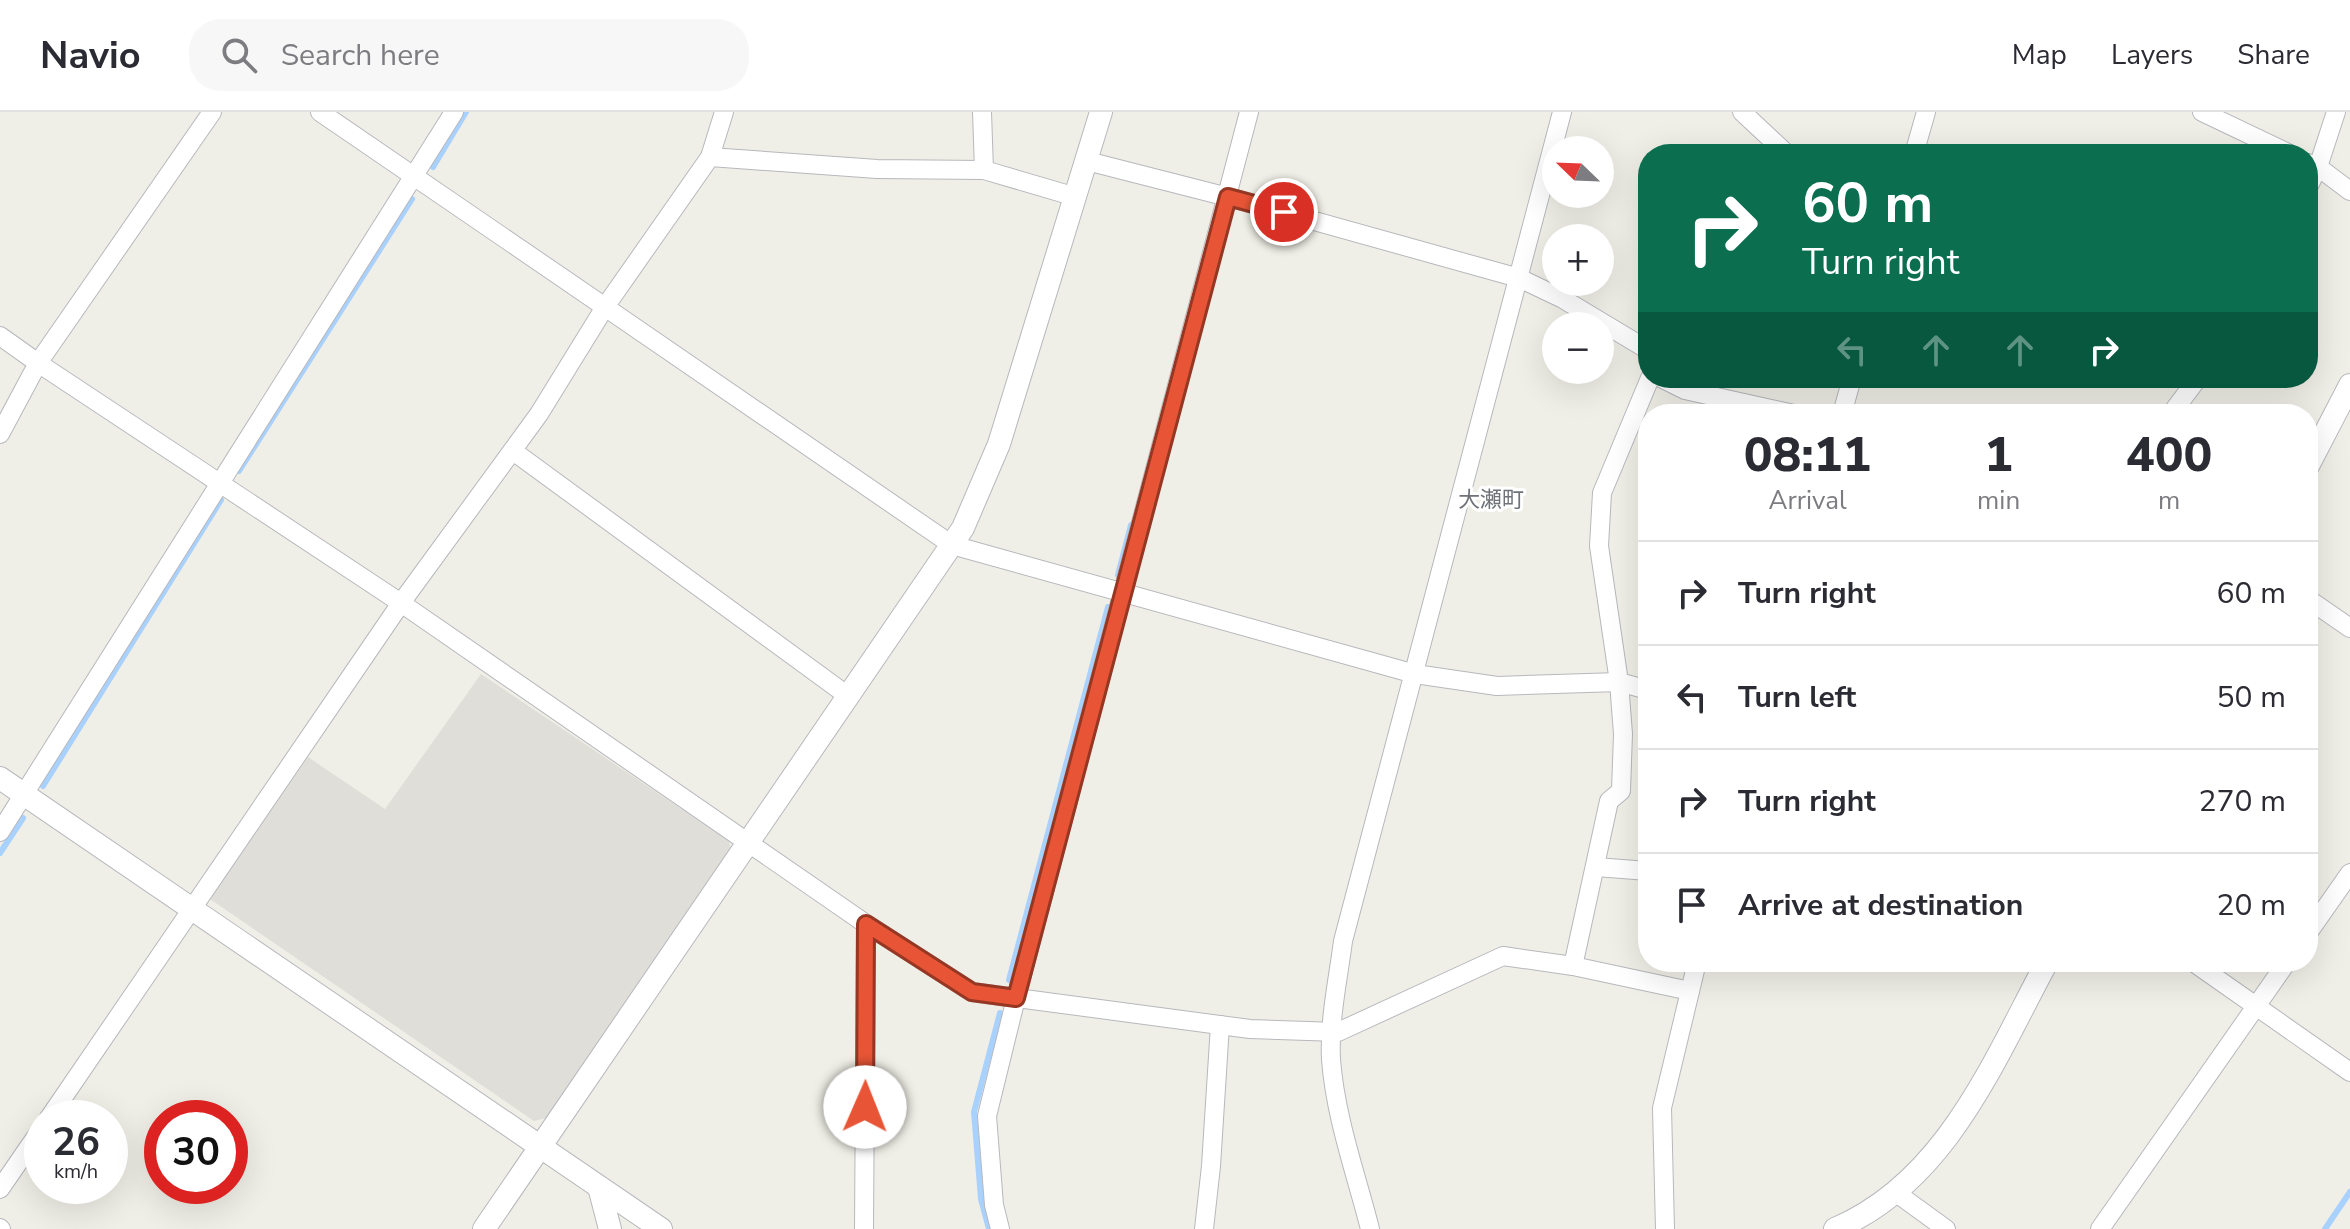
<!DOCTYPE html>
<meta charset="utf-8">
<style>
:root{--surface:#fff;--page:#f7f7f7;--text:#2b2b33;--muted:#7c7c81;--line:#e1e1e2}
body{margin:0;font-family:"Nunito Sans","Noto Sans JP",sans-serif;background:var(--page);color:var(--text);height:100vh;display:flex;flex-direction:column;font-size:30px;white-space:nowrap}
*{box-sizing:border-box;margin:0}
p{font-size:26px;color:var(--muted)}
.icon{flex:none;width:44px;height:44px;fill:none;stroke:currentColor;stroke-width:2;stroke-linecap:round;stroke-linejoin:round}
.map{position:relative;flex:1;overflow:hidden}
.drawer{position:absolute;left:1638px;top:292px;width:680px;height:568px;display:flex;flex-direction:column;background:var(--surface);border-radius:32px;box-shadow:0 8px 32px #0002}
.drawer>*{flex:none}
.banner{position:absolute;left:1638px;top:32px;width:680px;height:244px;border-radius:32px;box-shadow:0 8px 32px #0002;background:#0b6e4f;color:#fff;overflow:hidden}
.needle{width:52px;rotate:293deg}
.fabs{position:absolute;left:1542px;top:24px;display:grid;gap:16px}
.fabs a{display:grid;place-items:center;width:72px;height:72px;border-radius:50%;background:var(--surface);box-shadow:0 8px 32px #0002;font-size:40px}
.speed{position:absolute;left:24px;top:988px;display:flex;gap:16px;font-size:40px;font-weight:700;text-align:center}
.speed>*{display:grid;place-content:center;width:104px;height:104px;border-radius:50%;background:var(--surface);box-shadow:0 8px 32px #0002;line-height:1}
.speed small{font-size:20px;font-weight:400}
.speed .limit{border:12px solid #d22;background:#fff;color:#111}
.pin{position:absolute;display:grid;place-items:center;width:68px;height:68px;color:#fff;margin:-34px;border:4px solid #fff;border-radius:50%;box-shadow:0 2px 8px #0007}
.me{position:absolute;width:88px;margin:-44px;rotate:1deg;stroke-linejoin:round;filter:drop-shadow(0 0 6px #0008)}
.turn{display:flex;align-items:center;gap:28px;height:168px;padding:0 32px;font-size:36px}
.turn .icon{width:104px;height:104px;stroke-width:2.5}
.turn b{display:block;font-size:56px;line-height:68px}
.lanes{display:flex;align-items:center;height:76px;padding:0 32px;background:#0003;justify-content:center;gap:40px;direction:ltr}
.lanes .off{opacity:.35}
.eta{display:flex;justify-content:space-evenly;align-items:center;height:136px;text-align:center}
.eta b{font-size:48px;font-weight:800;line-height:56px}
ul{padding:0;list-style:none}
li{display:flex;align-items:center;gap:24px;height:104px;padding:0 32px;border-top:2px solid var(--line)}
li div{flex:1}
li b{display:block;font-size:30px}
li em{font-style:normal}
header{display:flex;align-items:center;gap:48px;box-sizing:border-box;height:112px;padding:0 40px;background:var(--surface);border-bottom:2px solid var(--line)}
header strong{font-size:38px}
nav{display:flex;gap:44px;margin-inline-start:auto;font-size:28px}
.search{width:560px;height:72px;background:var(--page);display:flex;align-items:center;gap:20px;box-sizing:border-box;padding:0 28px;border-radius:32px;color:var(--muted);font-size:30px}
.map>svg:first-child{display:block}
.industrial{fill:#dfded9}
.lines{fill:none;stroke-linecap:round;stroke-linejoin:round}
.stream{stroke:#a9d1fe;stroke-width:6}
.minor-casing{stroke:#b7b8bd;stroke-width:20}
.tertiary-casing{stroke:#b7b8bd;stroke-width:24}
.minor{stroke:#fff;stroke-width:18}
.tertiary{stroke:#fff;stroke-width:22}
.route-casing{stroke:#963723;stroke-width:20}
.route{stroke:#e75536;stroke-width:14}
.labels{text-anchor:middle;stroke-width:6;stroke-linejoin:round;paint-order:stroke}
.neighbourhood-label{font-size:22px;fill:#6f7379;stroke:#fff}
</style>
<header>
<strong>Navio</strong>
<div class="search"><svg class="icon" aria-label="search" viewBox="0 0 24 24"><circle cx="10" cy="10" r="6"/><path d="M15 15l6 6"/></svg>Search here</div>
<nav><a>Map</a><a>Layers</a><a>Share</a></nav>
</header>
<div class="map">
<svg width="2350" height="1117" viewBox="0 0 2350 1117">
<rect width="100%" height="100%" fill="#f0efe7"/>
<!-- industrial -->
<path class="industrial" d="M481,562l248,167 2,9 -185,268 -12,3 -324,-222 98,-142 77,52z"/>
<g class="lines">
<!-- stream -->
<g class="stream">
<path d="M433,55l33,-55"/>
<path d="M239,359l173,-272"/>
<path d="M1118,463l13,-50"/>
<path d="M43,674l178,-286"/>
<path d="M0,741l23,-35"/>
<path d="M1009,868l99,-373"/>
<path d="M989,1117l-8,-30 -7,-87 26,-99"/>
<path d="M2325,1117l25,-37"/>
</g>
<defs>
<g id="minor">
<path d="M320,0l285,195 105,-150 14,-45"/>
<path d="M982,0l2,58"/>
<path d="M1742,0l45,42"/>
<path d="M2202,0l88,42"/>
<path d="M1914,42l12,-42"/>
<path d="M710,45l167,12 107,1 92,27"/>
<path d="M1087,49l141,36 291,81 44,21 85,51"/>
<path d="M2308,51l10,4 18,-55"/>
<path d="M2308,76l10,-21 32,24"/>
<path d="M0,224l38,27 174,-251"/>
<path d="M1661,266l24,12 109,24"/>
<path d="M1842,302l10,-36"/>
<path d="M2171,302l27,-36"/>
<path d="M0,322l38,-71 363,240 465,321 106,68 278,37 88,3 165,-76 70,10 117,25"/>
<path d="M513,339l335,245"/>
<path d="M2308,487l42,29"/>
<path d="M0,720l454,-720"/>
<path d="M1596,755l52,4"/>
<path d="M2308,821l42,-60"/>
<path d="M2193,850l157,110"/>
<path d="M1573,854l36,-165 12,-10 2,-57 -4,-52 -20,-136 3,-53 48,-115"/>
<path d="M49,1006l352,-515 138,-189 66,-107 347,238 463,129 82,12 122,-4 29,8"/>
<path d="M0,1077l42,-61"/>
<path d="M1895,1080l51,37"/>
<path d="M0,1116l1,1"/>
<path d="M864,1117l2,-305"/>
<path d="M1000,1117l-6,-24 -7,-89 29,-118 233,-886"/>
<path d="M1204,1117l7,-63 9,-141"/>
<path d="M1370,1117c-14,-55 -35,-113 -39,-170 -2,-39 7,-79 12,-118l219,-829"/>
<path d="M1665,1117l-3,-121 35,-146"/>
<path d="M2100,1117l187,-267"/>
</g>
<g id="tertiary">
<path d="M2308,354l42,-81"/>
<path d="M0,666l661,451"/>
<path d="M599,1075l11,42"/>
<path d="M484,1117l479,-701 36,-84 102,-332"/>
<path d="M1835,1117c111,-47 158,-167 212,-267"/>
</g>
</defs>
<!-- minor casing -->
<use href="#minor" class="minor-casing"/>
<!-- tertiary casing -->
<use href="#tertiary" class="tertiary-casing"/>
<!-- minor -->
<use href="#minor" class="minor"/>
<!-- tertiary -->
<use href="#tertiary" class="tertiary"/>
</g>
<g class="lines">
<defs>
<path id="route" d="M865,995l1,-183 106,68 44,6 212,-801 56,15"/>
</defs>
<!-- route casing -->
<use href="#route" class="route-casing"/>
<!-- route -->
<use href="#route" class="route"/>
</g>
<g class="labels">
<!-- neighbourhood labels -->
<g class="neighbourhood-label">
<text x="1491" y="395">大瀬町</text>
</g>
</g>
</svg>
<div class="fabs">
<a><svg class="needle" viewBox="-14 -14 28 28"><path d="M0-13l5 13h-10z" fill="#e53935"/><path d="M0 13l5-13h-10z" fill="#7c7c81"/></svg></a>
<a>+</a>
<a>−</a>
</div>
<div class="speed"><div>26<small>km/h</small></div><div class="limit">30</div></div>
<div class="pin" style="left:1284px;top:100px;background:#d93025"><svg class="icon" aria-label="arrive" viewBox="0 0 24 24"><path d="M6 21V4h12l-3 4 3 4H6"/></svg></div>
<svg class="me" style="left:865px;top:995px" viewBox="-20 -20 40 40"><circle r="19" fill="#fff"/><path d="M0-13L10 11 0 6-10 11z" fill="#e75536"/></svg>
<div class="banner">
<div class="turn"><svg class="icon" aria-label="right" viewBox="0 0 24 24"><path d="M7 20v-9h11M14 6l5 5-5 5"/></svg><div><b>60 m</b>Turn right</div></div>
<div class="lanes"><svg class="icon off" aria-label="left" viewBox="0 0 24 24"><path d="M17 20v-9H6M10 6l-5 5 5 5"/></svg><svg class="icon off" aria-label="ahead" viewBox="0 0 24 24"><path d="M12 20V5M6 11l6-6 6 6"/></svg><svg class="icon off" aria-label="ahead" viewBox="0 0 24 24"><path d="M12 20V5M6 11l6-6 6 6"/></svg><svg class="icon" aria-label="right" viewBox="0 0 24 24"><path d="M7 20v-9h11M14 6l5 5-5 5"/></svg></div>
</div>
<section class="drawer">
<div class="eta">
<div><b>08:11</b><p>Arrival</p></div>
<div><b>1</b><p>min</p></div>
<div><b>400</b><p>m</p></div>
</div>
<ul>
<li><svg class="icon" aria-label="right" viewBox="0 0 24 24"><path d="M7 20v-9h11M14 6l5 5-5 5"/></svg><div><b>Turn right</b></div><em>60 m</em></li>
<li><svg class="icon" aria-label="left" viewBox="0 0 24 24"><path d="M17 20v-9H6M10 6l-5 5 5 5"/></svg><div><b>Turn left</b></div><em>50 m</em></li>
<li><svg class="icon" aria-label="right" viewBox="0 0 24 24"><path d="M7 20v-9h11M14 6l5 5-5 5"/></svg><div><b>Turn right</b></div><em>270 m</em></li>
<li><svg class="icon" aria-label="arrive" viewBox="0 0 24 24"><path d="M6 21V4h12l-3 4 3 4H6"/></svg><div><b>Arrive at destination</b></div><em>20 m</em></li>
</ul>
</section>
</div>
